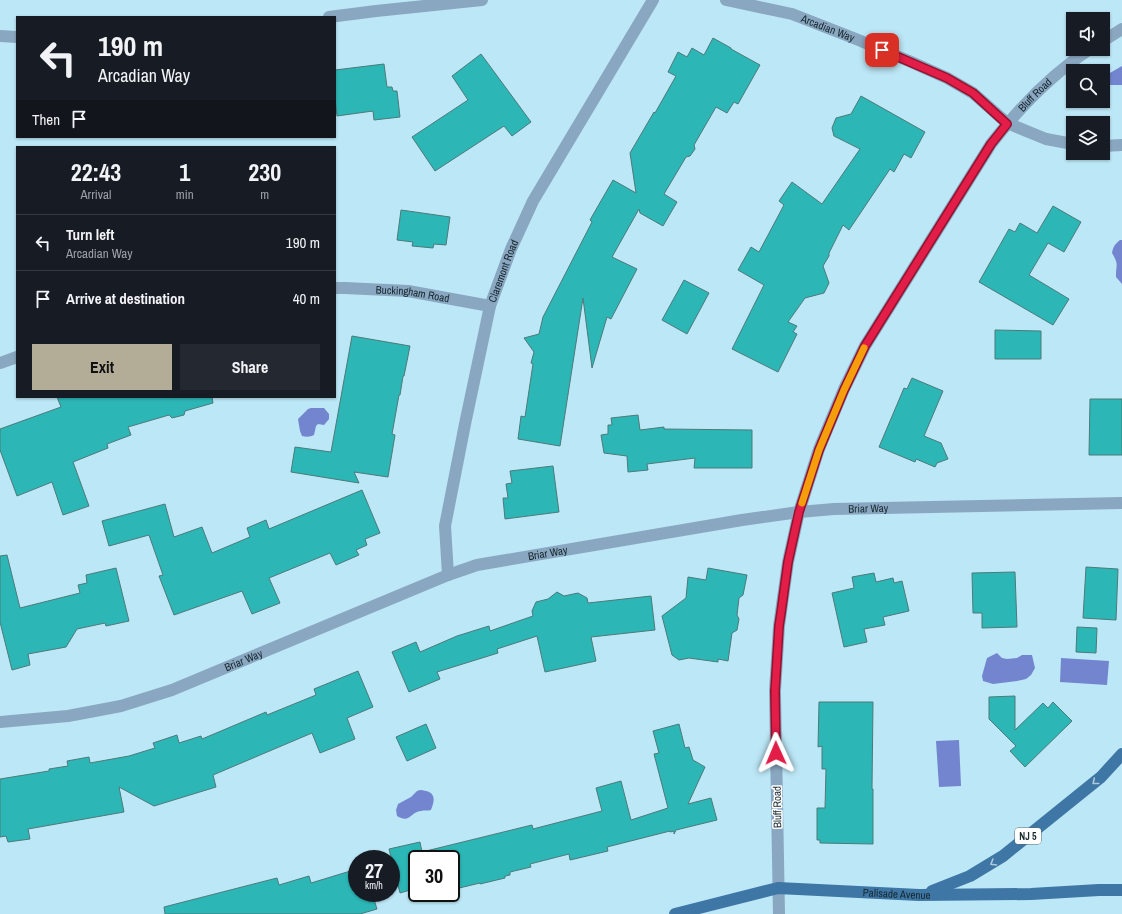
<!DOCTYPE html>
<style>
:root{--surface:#171b24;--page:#242831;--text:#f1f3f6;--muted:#9ea1a6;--line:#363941;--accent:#b3ad98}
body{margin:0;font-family:"Archivo Narrow",sans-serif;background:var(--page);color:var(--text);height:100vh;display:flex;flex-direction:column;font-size:15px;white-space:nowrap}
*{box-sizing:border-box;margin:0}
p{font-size:13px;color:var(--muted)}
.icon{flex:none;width:22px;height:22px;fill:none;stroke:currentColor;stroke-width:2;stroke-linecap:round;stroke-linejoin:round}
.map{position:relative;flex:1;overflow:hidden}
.side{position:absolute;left:16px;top:146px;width:320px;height:252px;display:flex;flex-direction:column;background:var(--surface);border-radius:0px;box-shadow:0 1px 3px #0004}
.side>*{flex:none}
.banner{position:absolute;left:16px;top:16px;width:320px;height:122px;border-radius:0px;box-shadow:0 1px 3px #0004;background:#171b24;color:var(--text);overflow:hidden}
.fabs{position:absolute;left:1066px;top:12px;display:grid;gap:8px}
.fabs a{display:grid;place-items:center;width:44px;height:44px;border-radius:0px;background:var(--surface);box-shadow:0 1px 3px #0004;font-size:20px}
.speed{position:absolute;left:348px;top:850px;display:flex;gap:8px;font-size:20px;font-weight:700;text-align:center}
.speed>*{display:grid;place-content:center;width:52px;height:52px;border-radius:50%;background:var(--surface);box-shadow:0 1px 3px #0004;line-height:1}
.speed small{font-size:10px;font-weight:400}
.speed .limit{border:2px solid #111;border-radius:6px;background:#fff;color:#111}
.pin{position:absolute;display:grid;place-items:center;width:34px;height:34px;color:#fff;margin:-17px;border-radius:8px;box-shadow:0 2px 6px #0006}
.me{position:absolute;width:44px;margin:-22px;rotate:359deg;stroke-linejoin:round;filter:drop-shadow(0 0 3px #0008)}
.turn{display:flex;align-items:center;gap:14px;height:84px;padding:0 16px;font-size:18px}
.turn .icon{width:52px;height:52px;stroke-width:2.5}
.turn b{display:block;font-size:28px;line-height:34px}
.then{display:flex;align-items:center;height:38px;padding:0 16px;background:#0003;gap:8px;font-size:15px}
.eta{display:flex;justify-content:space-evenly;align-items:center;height:68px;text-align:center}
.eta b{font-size:24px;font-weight:800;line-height:28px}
.button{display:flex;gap:8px;margin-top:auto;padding:8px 16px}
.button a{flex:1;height:46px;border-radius:0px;background:var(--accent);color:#111;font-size:16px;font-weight:800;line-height:46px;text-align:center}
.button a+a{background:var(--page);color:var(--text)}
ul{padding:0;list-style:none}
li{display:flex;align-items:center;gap:12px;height:56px;padding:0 16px;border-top:1px solid var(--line)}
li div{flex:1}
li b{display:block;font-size:15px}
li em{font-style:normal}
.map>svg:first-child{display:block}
.water{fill:#7285ce}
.building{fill:#2cb6b6;stroke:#4d7a79}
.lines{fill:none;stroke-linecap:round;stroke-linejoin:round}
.street{stroke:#8aa7c1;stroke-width:12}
.primary{stroke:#3e76a5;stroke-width:12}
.oneway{stroke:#b2c8db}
.route-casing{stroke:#92132f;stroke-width:10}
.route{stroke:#e11d48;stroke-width:7}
.slow{stroke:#f59e0b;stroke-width:7}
.labels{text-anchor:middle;stroke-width:3;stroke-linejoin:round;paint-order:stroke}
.shield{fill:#fff;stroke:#5d686d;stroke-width:1}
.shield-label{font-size:10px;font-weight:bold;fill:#17282e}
.street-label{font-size:11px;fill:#17282e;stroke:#fff}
</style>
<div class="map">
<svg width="1122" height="914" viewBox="0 0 1122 914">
<rect width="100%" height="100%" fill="#bce7f6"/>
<!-- water -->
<g class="water">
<path d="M1122,66v19h-19v-8z"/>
<path d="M1120,240h2v44l-6,-7c0,-14 3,-12 -4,-24 1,-6 3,-9 8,-13z"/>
<path d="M311,408h13l5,6v5l-5,6 -6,-1 -2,2 -2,9c-4,2 -7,2 -12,1l-2,-5 -2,-12 10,-10z"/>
<path d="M997,653l5,5 5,1 10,-1 5,-3h10l3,13 -4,7 -5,4 -9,2 -24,3 -10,-3 -1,-5 5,-18z"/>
<path d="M1061,658l48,3 -2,24 -47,-3z"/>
<path d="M959,740l2,46 -22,1 -3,-46z"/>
<path d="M420,790c15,1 16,8 11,20 -4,1 -7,0 -10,1 -11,1 -11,13 -24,5l-1,-6 2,-6 13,-7 6,-6z"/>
</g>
<!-- building -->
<g class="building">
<path d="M713,38l18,10v1l29,16 -22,39 -4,-2 -7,11 -11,-6 -22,38 1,4 -5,7 -4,1 -22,37 13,8 -14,24 -23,-13 -1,-4 -27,48 25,12 -26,50 -4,-2 -15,51 -9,-70 -23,148 -42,-7 3,-23 4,1 8,-53 -2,-1 3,-11 -10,-14 15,-4 4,-17 49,-95 -2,-2 23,-40 23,13 -6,-40 24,-41 1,1 21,-37 -8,-4 10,-20 9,5 5,-9 12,7z"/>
<path d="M481,54l50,68 -19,14 -8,-10 -69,45 -23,-34 56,-37 -16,-24z"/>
<path d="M384,64l3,23h5l1,4h4l3,26 -26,3 -1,-9 -36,5 -2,-17v-29z"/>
<path d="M861,96l64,36 -14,26 -7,-4 -10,18 -4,-3 -41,61 -6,-5 -14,28v3l-6,10 6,17 -5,10 -19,5 -17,24 9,4 -4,6 4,2 -19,38 -46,-23 32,-64 -26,-15 13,-23 8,5 25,-47 -5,-4 13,-19 30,22 38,-55 -26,-13 -2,-8 4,-10 15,-4z"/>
<path d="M1053,206l28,16 -17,30 -16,-9 -19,32 40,24 -16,26 -74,-43 30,-53 6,3 5,-9 17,10z"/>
<path d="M401,210l49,7 -4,28 -12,-1 -1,4 -21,-2 1,-4 -16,-2z"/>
<path d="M684,280l25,13 -22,41 -25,-14z"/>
<path d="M995,330l46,1v28h-46z"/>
<path d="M352,336l58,10 -6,30h-1l-3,19h-1l-7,39 3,1 -7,42 -34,-5 5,11 -68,-11 4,-25 36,5z"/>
<path d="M912,378l31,13 -19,45 17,7 7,16 -11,4 -2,4 -19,-8 -1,3 -36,-15 25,-59 3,1z"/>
<path d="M57,397h155l1,6 -28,8 -1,4 -12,3 -3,-3 -41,12 3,8 -24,9 1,4 -35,14 16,44 -26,9 -11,-33 -35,14 -17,-46v-21l61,-22z"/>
<path d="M1090,399h32v56h-33z"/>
<path d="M638,415l2,15 24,-3v2l88,1v38h-58l1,-10 -48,6 1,6 -20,2 -1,-16 -23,-3 -3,-18 7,-1v-9h4l-1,-7z"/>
<path d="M553,466l6,46 -54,7 -2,-21h5l-2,-14 6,-1 -2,-12z"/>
<path d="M362,490l18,43 -15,6 2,6 -11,5 3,5 -23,10 -6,-12 -61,25 11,25 -28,11 -10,-23 -68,24 -15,-39 4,-1 -14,-40 -40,11 -7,-25 63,-17 9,33 28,-10 10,26 38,-16 -3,-9 19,-8 3,9z"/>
<path d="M7,555l13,53 60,-15 -2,-8 9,-2 -1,-8 30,-7 13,53 -23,5 -1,-3 -28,6 -11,18 -38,7 2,11 -18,5 -12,-48v-66z"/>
<path d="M1086,567l32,2 -2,51 -33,-2z"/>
<path d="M708,568l39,7 -4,20 -4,3 -2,17 2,4 -2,11 -5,3 -4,28 -10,-2v3l-29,-4 -10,2 -7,-5 -10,-39 24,-18 2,-21 18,3z"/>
<path d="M1015,572l2,55 -35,1v-15h-9l-1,-40z"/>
<path d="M874,573l2,9 17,-4 1,5 8,-2 7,30 -26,6 2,8 -21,4 3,13 -23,5 -12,-54 22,-5 -2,-11z"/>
<path d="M557,592l7,4 14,-3 9,5 1,5 63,-7 4,34 -64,7 5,24 -51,11 -8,-36 -40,13 1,4 -61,19 3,7 -31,13 -17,-40 24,-10 4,10 37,-16 32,-10 1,5 43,-15 -1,-5 4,-9 12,-3z"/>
<path d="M1077,627l20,1 -1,25 -20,-1z"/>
<path d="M358,671l15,36 -26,11 8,21 -35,14 -8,-20 -99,42 3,12 -62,19 -35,-19 5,25 -96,17 2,10 -22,3 -2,-6 -6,1v-58l49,-8v-2l19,-3 -1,-5 22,-4 1,6 39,-7 26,-8 -2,-5 24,-8 2,8 22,-7 1,3 64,-27 1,3 49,-20 -2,-6z"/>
<path d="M1015,696v34l28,-27 5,5 5,-6 19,19 -47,46 -15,-16 6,-5 -27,-27v-22z"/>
<path d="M819,702h54l-1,87h1v55l-53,-1v-3h-3v-32h8l1,-39h-4v-23l-4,1z"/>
<path d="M426,724l10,24 -29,13 -11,-24z"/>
<path d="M679,724l6,24 4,-1 4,13 12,7 -17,37 23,-6 6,22 -41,10 -2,4v-3l-4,1v-1l-63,16 1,4 -38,9 -1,-6 -39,10 1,3 -21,5v3l-5,1v2l-25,6v-1l-29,7v-31h-34v29l-17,5 -11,-44 31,-7 2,10 110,-27 1,4 69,-18 -6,-23 25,-7 10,39 37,-12 -14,-54 5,-1 -6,-22z"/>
<path d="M357,869v24h15l5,16 -17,5h-195l-1,-7 113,-29 2,7 30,-9 2,7z"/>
</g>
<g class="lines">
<!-- street -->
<g class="street">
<path id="s1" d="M726,0l66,14 64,25 53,22 38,17 26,15 34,30 39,16 27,5"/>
<path d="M329,17l47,-6 106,-11"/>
<path d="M0,36l17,1"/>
<path d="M1103,41l19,-12"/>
<path d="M1103,146l19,-1"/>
<path id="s2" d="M335,288h10l63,3 82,15"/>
<path d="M0,363l17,-6"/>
<path id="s3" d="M448,575l-3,-49 20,-102 25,-118 21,-57 22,-48 120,-201"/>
<path id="s4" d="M0,722l68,-6 53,-10 51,-16 276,-115 29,-10 265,-45 57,-8 35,-3 288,-6"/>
<path id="s5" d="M779,914l-4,-223 4,-65 9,-64 11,-50 20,-63 25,-60 21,-43 126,-202c28,-36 61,-70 99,-95"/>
</g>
<!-- primary -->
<g class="primary">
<path d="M932,891l38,-15 33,-20 98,-79 21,-23"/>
<path id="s6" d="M675,914l103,-26 141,7 112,-1 68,-4h23"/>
</g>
</g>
<!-- one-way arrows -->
<defs><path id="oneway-chevron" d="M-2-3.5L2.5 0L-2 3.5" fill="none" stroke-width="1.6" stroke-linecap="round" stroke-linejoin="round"/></defs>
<g class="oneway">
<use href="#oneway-chevron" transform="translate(1095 782) rotate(141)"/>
<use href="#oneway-chevron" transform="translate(993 863) rotate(149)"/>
</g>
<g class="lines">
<defs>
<path id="route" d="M776,753l-1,-62 4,-65 2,-13 7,-51 11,-50 20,-62 25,-60 21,-44 126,-202 16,-20 -34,-31 -26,-15 -65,-28"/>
</defs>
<!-- route casing -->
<use href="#route" class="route-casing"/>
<!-- route -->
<use href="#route" class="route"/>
<!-- slow -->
<path class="slow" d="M802,503l17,-53 25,-60 20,-42"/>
</g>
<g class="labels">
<!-- shield labels -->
<rect class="shield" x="1015" y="828" width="26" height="16" rx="3"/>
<g class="shield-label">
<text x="1028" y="840">NJ 5</text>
</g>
<!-- street labels -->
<g class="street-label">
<text dy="4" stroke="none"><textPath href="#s1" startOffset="106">Arcadian Way</textPath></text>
<text dy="4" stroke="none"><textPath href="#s5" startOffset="887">Bluff Road</textPath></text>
<text dy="4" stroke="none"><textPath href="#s3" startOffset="311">Claremont Road</textPath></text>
<text dy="4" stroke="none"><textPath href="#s2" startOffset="78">Buckingham Road</textPath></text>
<text dy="4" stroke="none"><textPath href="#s4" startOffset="901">Briar Way</textPath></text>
<text dy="4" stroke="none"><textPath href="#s4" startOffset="577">Briar Way</textPath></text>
<text dy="4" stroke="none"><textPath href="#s4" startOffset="253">Briar Way</textPath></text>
<text transform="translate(777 807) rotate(-91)" y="4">Bluff Road</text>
<text dy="4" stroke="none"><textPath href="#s6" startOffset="225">Palisade Avenue</textPath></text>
</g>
</g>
</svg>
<div class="fabs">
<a><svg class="icon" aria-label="sound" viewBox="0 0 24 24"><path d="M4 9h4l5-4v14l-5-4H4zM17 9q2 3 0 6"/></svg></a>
<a><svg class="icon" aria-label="search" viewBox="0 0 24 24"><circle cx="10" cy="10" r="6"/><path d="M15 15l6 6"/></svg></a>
<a><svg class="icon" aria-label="layers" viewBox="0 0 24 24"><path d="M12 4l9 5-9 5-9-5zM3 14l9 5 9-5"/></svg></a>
</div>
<div class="speed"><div>27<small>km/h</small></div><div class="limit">30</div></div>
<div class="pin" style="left:882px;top:50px;background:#d93025"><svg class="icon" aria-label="arrive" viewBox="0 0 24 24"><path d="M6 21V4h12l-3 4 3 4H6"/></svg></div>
<svg class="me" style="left:776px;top:753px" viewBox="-20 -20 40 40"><path d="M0-17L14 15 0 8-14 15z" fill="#e11d48" stroke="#fff" stroke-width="4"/></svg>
<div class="banner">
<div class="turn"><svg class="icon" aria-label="left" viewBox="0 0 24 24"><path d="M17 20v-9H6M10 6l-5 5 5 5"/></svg><div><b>190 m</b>Arcadian Way</div></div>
<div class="then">Then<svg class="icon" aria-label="arrive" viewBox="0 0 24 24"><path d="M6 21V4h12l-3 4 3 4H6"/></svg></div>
</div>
<section class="side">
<div class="eta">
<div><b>22:43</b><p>Arrival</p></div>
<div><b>1</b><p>min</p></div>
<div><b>230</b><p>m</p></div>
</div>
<ul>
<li><svg class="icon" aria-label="left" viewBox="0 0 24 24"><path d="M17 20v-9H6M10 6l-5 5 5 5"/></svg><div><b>Turn left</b><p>Arcadian Way</p></div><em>190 m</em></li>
<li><svg class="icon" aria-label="arrive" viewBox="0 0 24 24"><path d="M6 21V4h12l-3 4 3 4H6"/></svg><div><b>Arrive at destination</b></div><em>40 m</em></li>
</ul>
<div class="button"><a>Exit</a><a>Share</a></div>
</section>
</div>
